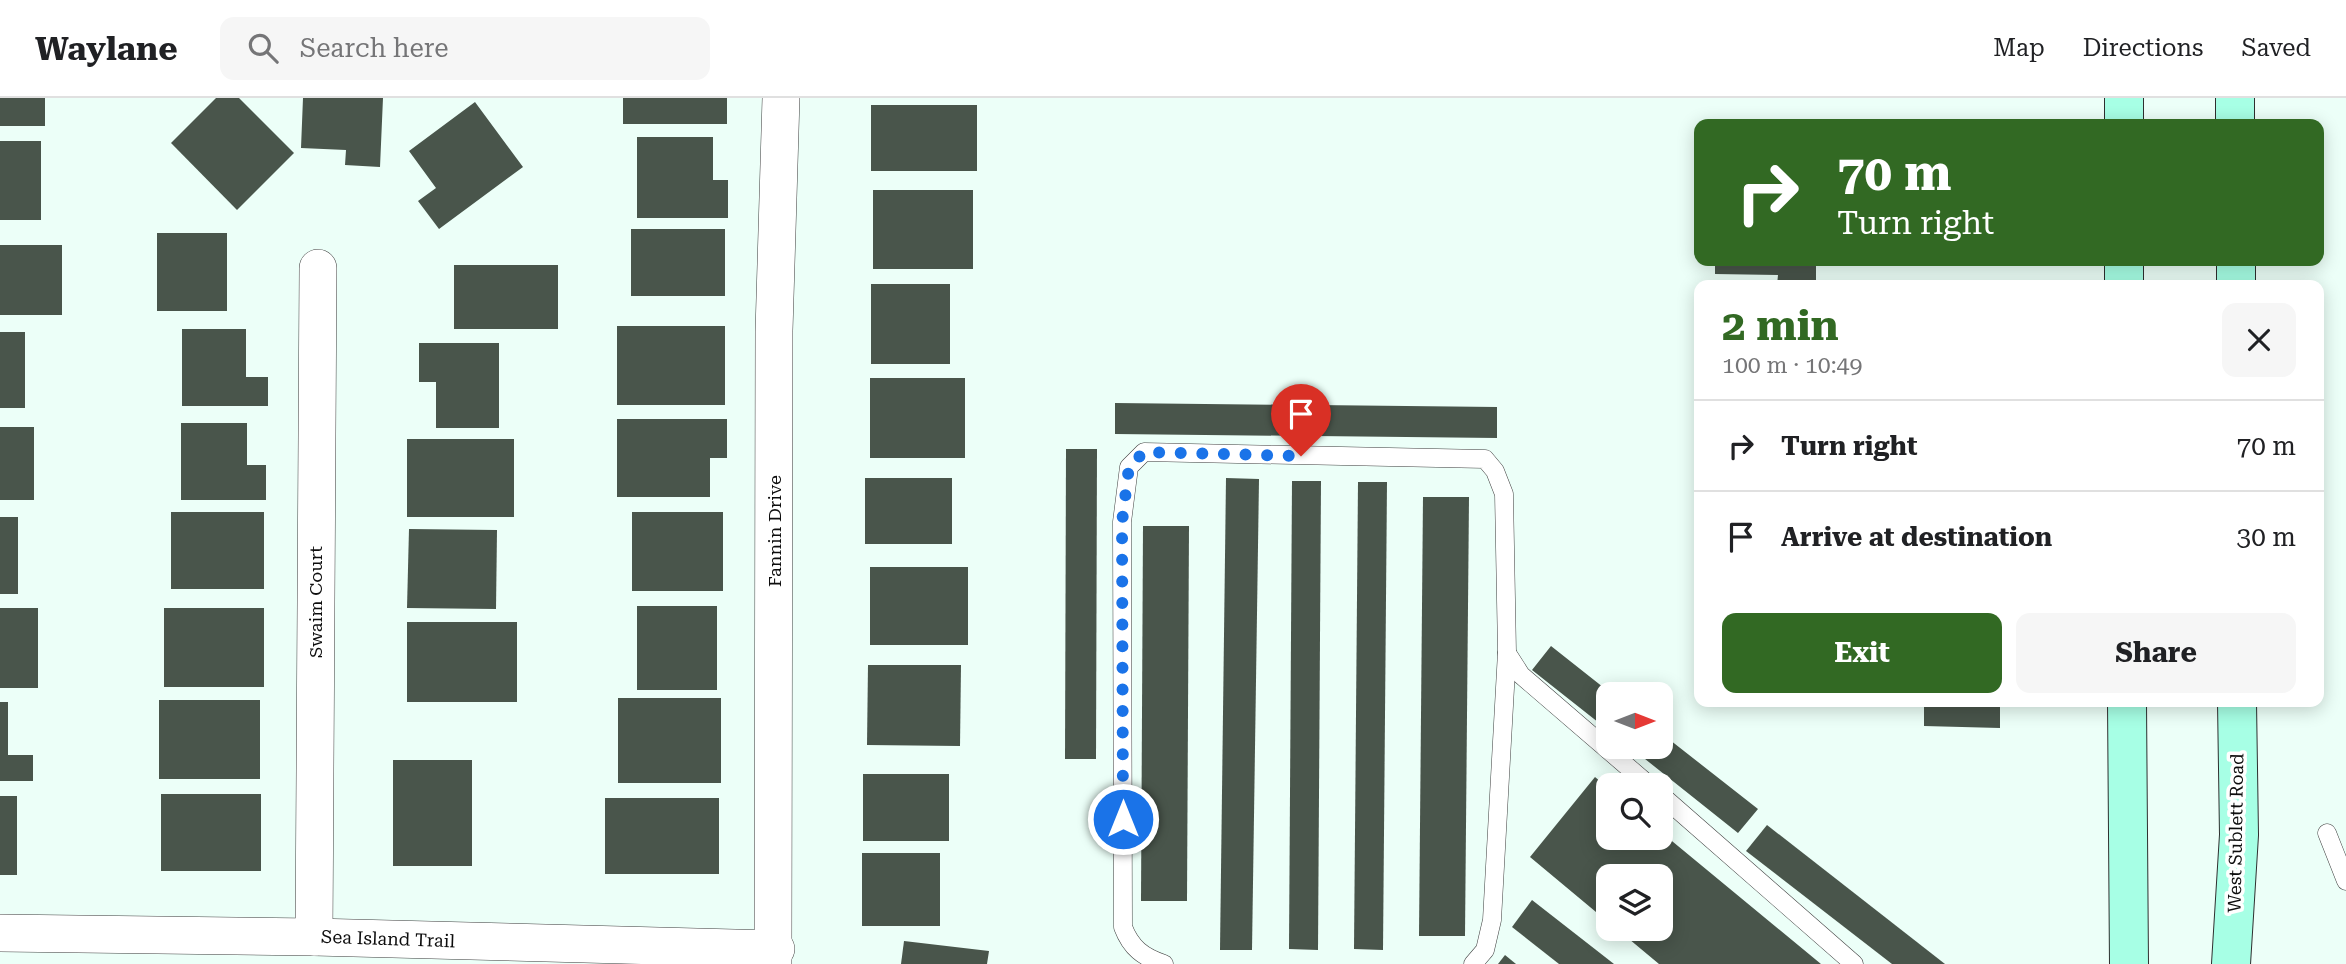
<!DOCTYPE html>
<meta charset="utf-8">
<style>
:root{--surface:#fff;--page:#f6f6f6;--text:#202124;--muted:#757577;--line:#e0e0e0;--accent:#326923}
body{margin:0;font-family:"Roboto Serif",serif;background:var(--page);color:var(--text);height:100vh;display:flex;flex-direction:column;font-size:26px;white-space:nowrap}
*{box-sizing:border-box;margin:0}
p{font-size:23px;color:var(--muted)}
.icon{flex:none;width:38px;height:38px;fill:none;stroke:currentColor;stroke-width:2;stroke-linecap:round;stroke-linejoin:round}
.map{position:relative;flex:1;overflow:hidden}
.panel{position:absolute;left:1694px;top:182px;width:630px;height:427px;display:flex;flex-direction:column;background:var(--surface);border-radius:14px;box-shadow:0 4px 18px #0003}
.panel>*{flex:none}
.guide{position:absolute;left:1694px;top:21px;width:630px;height:147px;border-radius:14px;box-shadow:0 4px 18px #0003;background:#326923;color:#fff;overflow:hidden}
.needle{width:46px;rotate:90deg}
.fabs{position:absolute;left:1596px;top:584px;display:grid;gap:14px}
.fabs a{display:grid;place-items:center;width:77px;height:77px;border-radius:14px;background:var(--surface);box-shadow:0 4px 18px #0003;font-size:35px}
.pin{position:absolute;display:grid;place-items:center;width:60px;height:60px;color:#fff;margin:-72px -30px;border-radius:50% 50% 50% 0;rotate:-45deg;box-shadow:0 0 7px #0007}
.pin .icon{rotate:45deg}
.me{position:absolute;width:77px;margin:-38px;rotate:0deg;stroke-linejoin:round;filter:drop-shadow(0 0 5px #0008)}
.turn{display:flex;align-items:center;gap:24px;height:147px;padding:0 28px;font-size:32px}
.turn .icon{width:91px;height:91px;stroke-width:2.5}
.turn b{display:block;font-size:49px;line-height:60px}
.round{display:grid;place-items:center;flex:none;width:74px;height:74px;border-radius:14px;background:var(--page)}
.headline{display:flex;align-items:center;justify-content:space-between;height:119px;padding:0 28px}
h1{font-size:42px;font-weight:700;line-height:52px;color:var(--accent)}
.primary-button{display:flex;gap:14px;margin-top:auto;padding:14px 28px}
.primary-button a{flex:1;height:80px;border-radius:14px;background:var(--accent);color:#fff;font-size:28px;font-weight:700;line-height:80px;text-align:center}
.primary-button a+a{background:var(--page);color:var(--text)}
ul{padding:0;list-style:none}
li{display:flex;align-items:center;gap:21px;height:91px;padding:0 28px;border-top:2px solid var(--line)}
li div{flex:1}
li b{display:block;font-size:26px}
li em{font-style:normal}
header{display:flex;align-items:center;gap:42px;box-sizing:border-box;height:98px;padding:0 35px;background:var(--surface);border-bottom:2px solid var(--line)}
header strong{font-size:33px}
nav{display:flex;gap:38px;margin-inline-start:auto;font-size:24px}
.search{width:490px;height:63px;background:var(--page);display:flex;align-items:center;gap:18px;box-sizing:border-box;padding:0 24px;border-radius:14px;color:var(--muted);font-size:26px}
.map>svg:first-child{display:block}
.building{fill:#49554b}
.lines{fill:none;stroke-linecap:round;stroke-linejoin:round}
.service-casing{stroke:#404040;stroke-width:19}
.minor-casing{stroke:#404040;stroke-width:38}
.secondary-casing{stroke:#2f2f2f;stroke-width:40}
.service{stroke:#fff;stroke-width:18}
.minor{stroke:#fff;stroke-width:37}
.secondary{stroke:#a7ffe5;stroke-width:38}
.route{stroke:#1a73e8;stroke-width:12;stroke-dasharray:0 21.6}
.labels{text-anchor:middle;stroke-width:7;stroke-linejoin:round;paint-order:stroke}
.street-label{font-size:18px;fill:#0d0d0d;stroke:#fff}
</style>
<header>
<strong>Waylane</strong>
<div class="search"><svg class="icon" aria-label="search" viewBox="0 0 24 24"><circle cx="10" cy="10" r="6"/><path d="M15 15l6 6"/></svg>Search here</div>
<nav><a>Map</a><a>Directions</a><a>Saved</a></nav>
</header>
<div class="map">
<svg width="2346" height="866" viewBox="0 0 2346 866">
<rect width="100%" height="100%" fill="#ecfff8"/>
<!-- building -->
<g class="building">
<rect x="0" y="0" width="45" height="28"/>
<path d="M216,0h23l55,55 -57,57 -66,-67z"/>
<path d="M303,0h80l-3,69 -35,-2 1,-15 -45,-2z"/>
<rect x="623" y="0" width="104" height="26"/>
<path d="M475,4l48,65 -84,62 -21,-28 18,-13 -27,-37z"/>
<rect x="871" y="7" width="106" height="66"/>
<path d="M637,39h76v43h15v38h-91z"/>
<rect x="0" y="43" width="41" height="79"/>
<rect x="873" y="92" width="100" height="79"/>
<rect x="631" y="131" width="94" height="67"/>
<rect x="157" y="135" width="70" height="78"/>
<rect x="0" y="147" width="62" height="70"/>
<path d="M1715,163h101v24h-39l1,-10 -63,-1z"/>
<rect x="454" y="167" width="104" height="64"/>
<rect x="871" y="186" width="79" height="80"/>
<rect x="617" y="228" width="108" height="79"/>
<path d="M182,231h64v48h22v29h-86z"/>
<rect x="0" y="234" width="25" height="76"/>
<path d="M419,245h80v85h-63v-46h-17z"/>
<rect x="870" y="280" width="95" height="80"/>
<path d="M1115,305l382,4v31l-382,-4z"/>
<path d="M617,321h110v39h-17v39h-93z"/>
<path d="M181,325h66v42h19v35h-85z"/>
<rect x="0" y="329" width="34" height="73"/>
<rect x="407" y="341" width="107" height="78"/>
<path d="M1066,351h31l-1,310h-31z"/>
<rect x="865" y="380" width="87" height="66"/>
<path d="M1226,380l33,1 -7,471h-32z"/>
<path d="M1292,383h29l-3,469 -29,-1z"/>
<path d="M1358,384h29l-4,468 -29,-1z"/>
<path d="M1423,399h46l-4,439h-46z"/>
<rect x="171" y="414" width="93" height="77"/>
<rect x="632" y="414" width="91" height="79"/>
<rect x="0" y="419" width="18" height="77"/>
<path d="M1143,428h46l-2,375h-46z"/>
<path d="M409,431l88,1 -1,79 -89,-1z"/>
<rect x="870" y="469" width="98" height="78"/>
<rect x="637" y="508" width="80" height="84"/>
<rect x="0" y="510" width="38" height="80"/>
<rect x="164" y="510" width="100" height="79"/>
<rect x="407" y="524" width="110" height="80"/>
<path d="M1551,548l62,49h-5v35l-76,-60z"/>
<path d="M868,567h93l-1,81 -93,-1z"/>
<rect x="618" y="600" width="103" height="85"/>
<rect x="159" y="602" width="101" height="79"/>
<path d="M0,604h8v53h25v26h-33z"/>
<path d="M1924,604h76v26l-76,-2z"/>
<path d="M1661,635l97,76 -20,24 -108,-86h31z"/>
<rect x="393" y="662" width="79" height="106"/>
<rect x="863" y="676" width="86" height="67"/>
<path d="M1595,679l13,11v50h53v-6l160,132h-162l-42,-35h44v-52h-53v45l-78,-65z"/>
<rect x="161" y="696" width="100" height="77"/>
<rect x="0" y="698" width="17" height="79"/>
<rect x="605" y="700" width="114" height="76"/>
<path d="M1767,727l178,139h-53l-146,-113z"/>
<rect x="862" y="755" width="78" height="73"/>
<path d="M1532,802l82,64h-55l-47,-37z"/>
<path d="M904,843l85,10 -2,13h-86z"/>
<path d="M1505,857l11,9h-18z"/>
</g>
<g class="lines">
<defs>
<g id="service">
<path d="M1507,555l14,22 129,111"/>
<path d="M1661,697l193,169"/>
<path d="M2327,735l19,48"/>
<path d="M1164,866c-21,-7 -33,-16 -41,-37l-1,-405 7,-55 15,-15 341,7 10,12 9,23 3,158 -15,268 -7,30 -12,14"/>
</g>
<g id="minor">
<path d="M0,835l314,4 462,12"/>
<path d="M314,839l4,-669"/>
<path d="M773,866l1,-633 7,-233"/>
</g>
<g id="secondary">
<path d="M2124,0v26"/>
<path d="M2235,0v26"/>
<path d="M2124,163v24"/>
<path d="M2236,163v24"/>
<path d="M2127,604l2,262"/>
<path d="M2231,866l8,-129 -2,-133"/>
</g>
</defs>
<!-- service casing -->
<use href="#service" class="service-casing"/>
<!-- minor casing -->
<use href="#minor" class="minor-casing"/>
<!-- secondary casing -->
<use href="#secondary" class="secondary-casing"/>
<!-- service -->
<use href="#service" class="service"/>
<!-- minor -->
<use href="#minor" class="minor"/>
<!-- secondary -->
<use href="#secondary" class="secondary"/>
</g>
<g class="lines">
<!-- route -->
<path class="route" d="M1123,721l-1,-297 7,-55 15,-15 157,4"/>
</g>
<g class="labels">
<!-- street labels -->
<g class="street-label">
<text transform="translate(775 433) rotate(-90)" y="6">Fannin Drive</text>
<text transform="translate(316 504) rotate(-90)" y="6">Swaim Court</text>
<text transform="translate(2236 735) rotate(-89)" y="6">West Sublett Road</text>
<text transform="translate(388 841) rotate(2)" y="6">Sea Island Trail</text>
</g>
</g>
</svg>
<div class="fabs">
<a><svg class="needle" viewBox="-14 -14 28 28"><path d="M0-13l5 13h-10z" fill="#e53935"/><path d="M0 13l5-13h-10z" fill="#757577"/></svg></a>
<a><svg class="icon" aria-label="search" viewBox="0 0 24 24"><circle cx="10" cy="10" r="6"/><path d="M15 15l6 6"/></svg></a>
<a><svg class="icon" aria-label="layers" viewBox="0 0 24 24"><path d="M12 4l9 5-9 5-9-5zM3 14l9 5 9-5"/></svg></a>
</div>
<div class="pin" style="left:1301px;top:358px;background:#d93025"><svg class="icon" aria-label="arrive" viewBox="0 0 24 24"><path d="M6 21V4h12l-3 4 3 4H6"/></svg></div>
<svg class="me" style="left:1123px;top:721px" viewBox="-20 -20 40 40"><circle r="17" fill="#1a73e8" stroke="#fff" stroke-width="3"/><path d="M0-11L8 9 0 5-8 9z" fill="#fff"/></svg>
<div class="guide">
<div class="turn"><svg class="icon" aria-label="right" viewBox="0 0 24 24"><path d="M7 20v-9h11M14 6l5 5-5 5"/></svg><div><b>70 m</b>Turn right</div></div>
</div>
<section class="panel">
<div class="headline"><div><h1>2 min</h1><p>100 m · 10:49</p></div><a class="round"><svg class="icon" aria-label="close" viewBox="0 0 24 24"><path d="M6 6l12 12M18 6L6 18"/></svg></a></div>
<ul>
<li><svg class="icon" aria-label="right" viewBox="0 0 24 24"><path d="M7 20v-9h11M14 6l5 5-5 5"/></svg><div><b>Turn right</b></div><em>70 m</em></li>
<li><svg class="icon" aria-label="arrive" viewBox="0 0 24 24"><path d="M6 21V4h12l-3 4 3 4H6"/></svg><div><b>Arrive at destination</b></div><em>30 m</em></li>
</ul>
<div class="primary-button"><a>Exit</a><a>Share</a></div>
</section>
</div>
